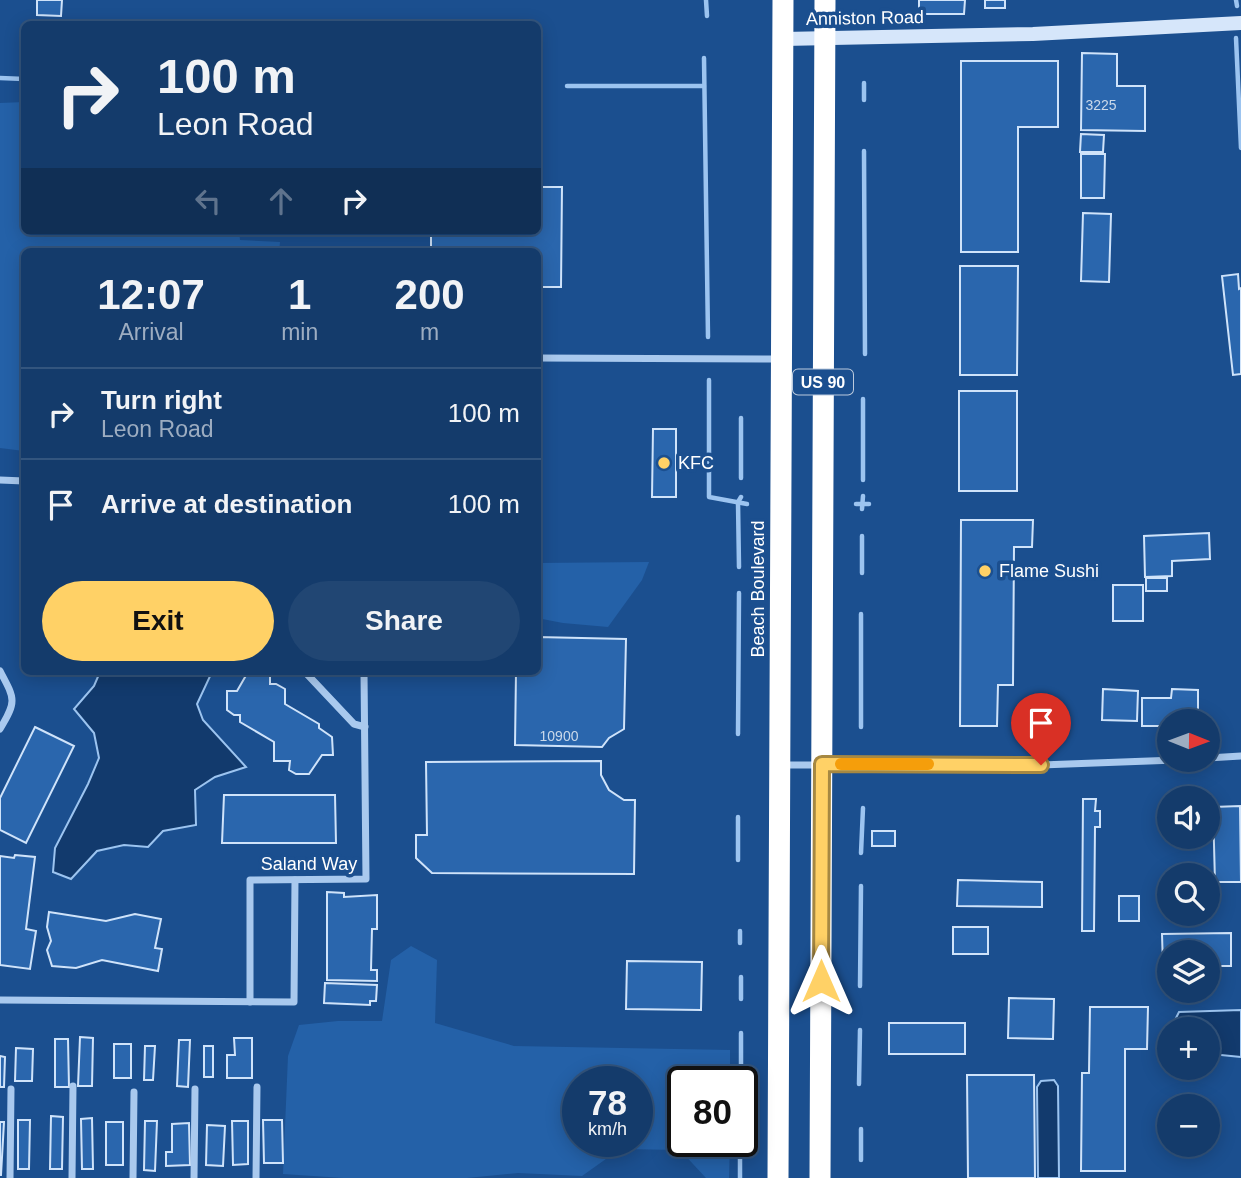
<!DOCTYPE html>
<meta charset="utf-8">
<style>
:root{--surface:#143b6b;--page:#214673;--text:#f1f3f6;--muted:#9dadc1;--line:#33557e;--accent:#ffd166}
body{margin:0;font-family:Arial,sans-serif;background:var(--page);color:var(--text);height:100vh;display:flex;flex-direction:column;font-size:26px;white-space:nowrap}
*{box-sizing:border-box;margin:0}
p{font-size:23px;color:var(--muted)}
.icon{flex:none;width:38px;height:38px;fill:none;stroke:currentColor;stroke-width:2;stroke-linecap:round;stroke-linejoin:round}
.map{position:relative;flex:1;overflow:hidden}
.details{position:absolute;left:21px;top:248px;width:520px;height:427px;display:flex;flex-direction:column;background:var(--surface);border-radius:10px;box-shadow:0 4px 18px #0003,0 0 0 2px var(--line)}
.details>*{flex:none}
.banner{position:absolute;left:21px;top:21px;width:520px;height:214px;border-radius:10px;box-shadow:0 4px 18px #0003,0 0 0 2px var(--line);background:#143b6b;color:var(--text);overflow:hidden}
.needle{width:46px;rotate:91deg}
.tools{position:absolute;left:1157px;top:709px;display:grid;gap:14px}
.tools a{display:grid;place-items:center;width:63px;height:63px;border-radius:50%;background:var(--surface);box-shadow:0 4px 18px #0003,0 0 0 2px var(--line);font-size:35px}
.speed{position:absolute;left:562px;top:1066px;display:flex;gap:14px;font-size:35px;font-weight:700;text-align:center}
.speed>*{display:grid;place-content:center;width:91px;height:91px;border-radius:50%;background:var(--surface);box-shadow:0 4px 18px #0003,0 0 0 2px var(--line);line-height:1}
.speed small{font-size:18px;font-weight:400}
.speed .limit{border:4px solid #111;border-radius:10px;background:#fff;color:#111}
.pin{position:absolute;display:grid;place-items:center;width:60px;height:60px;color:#fff;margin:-72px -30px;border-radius:50% 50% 50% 0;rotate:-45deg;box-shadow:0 0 7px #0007}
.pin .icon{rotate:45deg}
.me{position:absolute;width:77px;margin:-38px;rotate:0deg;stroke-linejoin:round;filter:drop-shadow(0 0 5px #0008)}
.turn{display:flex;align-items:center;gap:24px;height:147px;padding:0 21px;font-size:32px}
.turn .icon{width:91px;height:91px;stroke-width:2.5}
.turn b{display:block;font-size:49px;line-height:60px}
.lanes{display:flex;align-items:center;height:66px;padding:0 21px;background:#0003;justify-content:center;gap:35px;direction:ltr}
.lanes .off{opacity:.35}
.eta{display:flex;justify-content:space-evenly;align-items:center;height:119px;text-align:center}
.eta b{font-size:42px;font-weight:800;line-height:49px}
.primary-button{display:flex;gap:14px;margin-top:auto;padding:14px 21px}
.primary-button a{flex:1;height:80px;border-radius:42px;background:var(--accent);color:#111;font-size:28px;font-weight:800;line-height:80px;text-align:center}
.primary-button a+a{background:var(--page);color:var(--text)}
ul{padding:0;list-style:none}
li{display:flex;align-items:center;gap:21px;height:91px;padding:0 21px;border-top:2px solid var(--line)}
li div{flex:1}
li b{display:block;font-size:26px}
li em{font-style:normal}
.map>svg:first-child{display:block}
.green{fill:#2461a8;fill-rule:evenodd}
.water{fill:#123a6d;stroke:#9cc4f0;stroke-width:2}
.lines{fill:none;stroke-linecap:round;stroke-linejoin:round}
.stream{stroke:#9cc4f0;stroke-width:4.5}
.building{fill:#2a66ad;stroke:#cfe3fa;stroke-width:2}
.street{stroke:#a9c9ee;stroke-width:7}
.secondary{stroke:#d6e6fa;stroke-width:14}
.highway{stroke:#fff;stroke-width:21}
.route-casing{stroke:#a68842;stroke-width:18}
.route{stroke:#ffd166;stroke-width:12}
.slow{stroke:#f59e0b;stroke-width:12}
.poi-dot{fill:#ffd166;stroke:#1b4f8f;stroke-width:2.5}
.labels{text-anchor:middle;stroke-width:7;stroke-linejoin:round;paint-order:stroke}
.number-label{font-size:14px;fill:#cad9ea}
.shield{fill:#1b4f8f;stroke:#bbcadd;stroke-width:2}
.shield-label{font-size:16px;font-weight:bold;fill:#fff}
.street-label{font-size:18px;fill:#fff;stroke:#1b4f8f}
.poi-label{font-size:18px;fill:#fff;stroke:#1b4f8f;text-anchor:start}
</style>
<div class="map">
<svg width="1241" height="1178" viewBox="0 0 1241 1178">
<rect width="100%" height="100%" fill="#1b4f8f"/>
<!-- green -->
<g class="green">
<path d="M24,102v129h215l1,9 40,2 -1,10h-255v199l-24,-3v-345z"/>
<path d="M649,562l-7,18 -34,47 -45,-4 -26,-5v-55z"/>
<path d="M411,946l26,14 -2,63 79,23 216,4v31l-48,1v59h48l-1,37h-23l-26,-28 -60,-1 -38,27 -64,-3 -51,5h-124l-60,-4 5,-118 11,-31 39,-4h44l9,-61zM578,1082h59v59h-59z"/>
</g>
<!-- water -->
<g class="water">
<path d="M100,672h112l-15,32 6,16 43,47 -31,10 -20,13 1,35 -33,6 -15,16 -24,-2 -27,6 -26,28 -18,-7 2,-24 33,-64 11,-26 -5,-25 -20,-24 20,-23z"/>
<path d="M1241,1010v47l-30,-3 -3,2v-27h-36v-3l7,-14z"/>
<path d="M1054,1080l4,6 1,92h-21l-1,-91 4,-6z"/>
</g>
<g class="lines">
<!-- stream -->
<g class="stream">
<path d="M706,0l1,16"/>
<path d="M1236,0l1,6"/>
<path d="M1236,38l5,110"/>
<path d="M704,58l4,279"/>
<path d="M0,78l24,1"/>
<path d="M864,83v17"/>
<path d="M567,86h137"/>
<path d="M864,151l1,203"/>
<path d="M709,380v117l38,7"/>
<path d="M863,399v81"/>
<path d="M741,478v-60"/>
<path d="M856,504h13"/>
<path d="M862,509l1,-13"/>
<path d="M862,536v37"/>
<path d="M739,567l-1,-65 3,-5"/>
<path d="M861,727v-113"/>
<path d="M738,734l1,-141"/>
<path d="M738,817v43"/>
<path d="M861,853l2,-45"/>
<path d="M740,931v12"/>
<path d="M741,977v22"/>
<path d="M860,986l1,-100"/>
<path d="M741,1082v-49"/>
<path d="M859,1084l1,-54"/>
<path d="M861,1160v-31"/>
<path d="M740,1178v-37"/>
</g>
</g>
<!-- building -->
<g class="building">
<path d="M37,0h25l-1,16 -24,-1z"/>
<path d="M919,0h46l-1,14h-45z"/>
<rect x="985" y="0" width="20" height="8"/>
<path d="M1082,53l35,1v32h28v45l-64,-1z"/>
<path d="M961,61h97v66h-40v125h-57z"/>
<path d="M1081,134l23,1 -1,17h-23z"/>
<path d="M1081,154h24l-1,44h-23z"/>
<path d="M537,187h25l-1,100h-24v-35h-106v-21h106z"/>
<path d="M1083,213l28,1 -2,68 -28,-1z"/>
<path d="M960,266h58l-1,109h-57z"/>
<path d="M1238,274l1,15 2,-1v86l-8,1 -11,-99z"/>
<rect x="959" y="391" width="58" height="100"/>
<path d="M653,429h23v68h-24z"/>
<path d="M961,520h72l-1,27h-18l-1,138h-15l-1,41h-37z"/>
<path d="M1209,533l1,26 -38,2v15l-27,1 -1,-41z"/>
<rect x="1146" y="578" width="21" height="13"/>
<rect x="1113" y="585" width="30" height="36"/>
<path d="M537,637l89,2 -2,90 -15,9 -7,9 -87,-2 1,-73h21z"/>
<path d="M33,672h40v2l-40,1z"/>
<path d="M248,672h17l5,4v8h6l9,5v15l34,20v4l13,9 1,18h-11l-13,19h-13l-7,-4 1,-9h-16v-19l-34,-20v-7h-6l-7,-5v-19h10z"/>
<path d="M1103,689l35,2 -1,30 -35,-1z"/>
<path d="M1172,689l26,1v30h-27l-2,6h-27v-28h29z"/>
<path d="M35,727l39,19 -48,97 -26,-13v-32z"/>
<path d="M601,761v14l8,15 15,10h11l-1,74 -202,-1 -16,-15v-23h11l-1,-73z"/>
<path d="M224,795h111l1,48h-114z"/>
<path d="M1083,799h13l-1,12h5v16h-5l-1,104h-12z"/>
<path d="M1240,806l1,76h-26l-2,-75z"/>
<rect x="872" y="831" width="23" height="15"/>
<path d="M15,855l20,2 -9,72 10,2 -6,38 -30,-4v-109l14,2z"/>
<path d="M958,880l84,2v25l-85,-1z"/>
<path d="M327,892l17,1v4l33,-2v34h-5l-1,41h6v11l-50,-1z"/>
<rect x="1119" y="896" width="20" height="25"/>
<path d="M49,912l57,9 29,-7 26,5 -6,29 7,1 -4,22 -56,-11 -26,8 -24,-2 -5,-16 4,-9 -4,-14z"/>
<rect x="953" y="927" width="35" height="27"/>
<path d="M1231,933v33h-23v-14h-39v15h-6l-1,-33z"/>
<path d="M627,961l75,1 -1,48 -75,-1z"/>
<path d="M325,983l52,2 -1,16h-6v4l-46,-2z"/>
<path d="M1009,998l45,1 -1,40 -45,-1z"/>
<path d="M1090,1007h58l-1,42h-22v122h-44l1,-98h7z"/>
<rect x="889" y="1023" width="76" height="31"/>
<path d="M80,1037l13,1 -1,48h-14z"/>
<path d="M234,1038h18v40h-25v-23h8z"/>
<path d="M55,1039h13l1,48h-14z"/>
<path d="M179,1040h11l-2,47 -11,-1z"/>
<rect x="114" y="1044" width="17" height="34"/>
<path d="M145,1046h10l-2,34h-9z"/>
<rect x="204" y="1046" width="9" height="31"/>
<path d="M16,1048l17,1 -1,32h-17z"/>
<path d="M0,1056l5,1 -1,30h-4z"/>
<path d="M967,1075h67l1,103h-67z"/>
<path d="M51,1116l12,1 -1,52h-12z"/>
<path d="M92,1118l1,51h-11l-1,-50z"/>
<path d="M18,1120h12l-1,49h-11z"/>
<path d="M263,1120h19l1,43h-19z"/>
<path d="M145,1121h12l-2,50 -11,-1z"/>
<path d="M232,1121h16v43l-15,1z"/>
<path d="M0,1122h4l-3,53h-1z"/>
<rect x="106" y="1122" width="17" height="43"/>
<path d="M189,1123l1,42 -24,1v-14h6v-28z"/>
<path d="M207,1125l18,1 -2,40 -17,-1z"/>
</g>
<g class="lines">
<!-- street -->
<g class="street">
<path d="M537,358l241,1"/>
<path d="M0,480l24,1"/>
<path d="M0,671c15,28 17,30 0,58"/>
<path d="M305,672l49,52 11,3"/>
<path d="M1208,758l33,-2"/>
<path d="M781,765h260l135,-5"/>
<path d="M0,1000l294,2 1,-122"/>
<path d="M250,1002v-122l116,-1 -2,-207"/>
<path d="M10,1178l1,-89"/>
<path d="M72,1178l1,-92"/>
<path d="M133,1178l1,-86"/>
<path d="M194,1178l1,-89"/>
<path d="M256,1178l1,-91"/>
</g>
<!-- secondary -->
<path class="secondary" d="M783,39l250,-5 208,-11"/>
<!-- highway -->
<g class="highway">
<path d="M778,1178l5,-1178"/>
<path d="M820,1178l5,-1178"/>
</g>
</g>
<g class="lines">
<defs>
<path id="route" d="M821,981l1,-217 219,1"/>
</defs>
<!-- route casing -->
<use href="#route" class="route-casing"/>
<!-- route -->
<use href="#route" class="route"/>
<!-- slow -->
<path class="slow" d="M841,764h87"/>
</g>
<!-- markers -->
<g class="poi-dot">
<circle cx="664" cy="463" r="7"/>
<circle cx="985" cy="571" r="7"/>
</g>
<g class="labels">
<!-- number labels -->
<g class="number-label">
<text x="1101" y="110">3225</text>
<text x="559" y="741">10900</text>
</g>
<!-- shield labels -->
<rect class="shield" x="793" y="369.5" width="60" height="25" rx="5"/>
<g class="shield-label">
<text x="823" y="388">US 90</text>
</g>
<!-- street labels -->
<g class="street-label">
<text transform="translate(865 18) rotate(-1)" y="6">Anniston Road</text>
<text transform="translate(758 589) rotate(-90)" y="6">Beach Boulevard</text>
<text x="309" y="870">Saland Way</text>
</g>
<!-- poi labels -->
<g class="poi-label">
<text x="678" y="469">KFC</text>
<text x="999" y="577">Flame Sushi</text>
</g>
</g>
</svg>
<div class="tools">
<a><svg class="needle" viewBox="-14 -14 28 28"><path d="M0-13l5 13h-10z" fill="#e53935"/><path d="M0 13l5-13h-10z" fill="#9dadc1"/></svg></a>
<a><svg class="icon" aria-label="sound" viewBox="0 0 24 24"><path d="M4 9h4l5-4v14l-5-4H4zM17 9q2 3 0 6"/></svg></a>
<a><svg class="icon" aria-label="search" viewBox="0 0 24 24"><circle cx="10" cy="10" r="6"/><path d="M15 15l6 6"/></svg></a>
<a><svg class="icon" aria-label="layers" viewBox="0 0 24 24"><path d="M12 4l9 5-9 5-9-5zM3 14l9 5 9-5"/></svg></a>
<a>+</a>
<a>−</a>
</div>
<div class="speed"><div>78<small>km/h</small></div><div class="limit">80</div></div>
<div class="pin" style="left:1041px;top:765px;background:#d93025"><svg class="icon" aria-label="arrive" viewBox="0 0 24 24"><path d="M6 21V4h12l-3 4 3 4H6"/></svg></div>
<svg class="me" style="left:821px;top:981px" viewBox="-20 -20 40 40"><path d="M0-17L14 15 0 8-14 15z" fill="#ffd166" stroke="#fff" stroke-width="4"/></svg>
<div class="banner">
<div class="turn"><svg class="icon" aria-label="right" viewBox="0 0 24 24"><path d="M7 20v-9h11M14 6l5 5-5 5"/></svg><div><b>100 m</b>Leon Road</div></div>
<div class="lanes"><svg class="icon off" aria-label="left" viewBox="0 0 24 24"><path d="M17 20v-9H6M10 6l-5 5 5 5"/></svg><svg class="icon off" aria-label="ahead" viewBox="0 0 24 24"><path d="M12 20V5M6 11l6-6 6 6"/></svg><svg class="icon" aria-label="right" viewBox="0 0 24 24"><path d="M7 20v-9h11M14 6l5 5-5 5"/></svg></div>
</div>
<section class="details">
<div class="eta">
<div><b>12:07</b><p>Arrival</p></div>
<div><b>1</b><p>min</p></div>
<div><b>200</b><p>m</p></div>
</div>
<ul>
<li><svg class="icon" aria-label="right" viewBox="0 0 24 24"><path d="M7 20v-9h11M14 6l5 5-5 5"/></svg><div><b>Turn right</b><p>Leon Road</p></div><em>100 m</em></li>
<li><svg class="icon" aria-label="arrive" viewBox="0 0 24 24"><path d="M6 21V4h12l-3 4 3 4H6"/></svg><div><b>Arrive at destination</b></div><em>100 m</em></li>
</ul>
<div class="primary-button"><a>Exit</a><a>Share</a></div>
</section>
</div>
